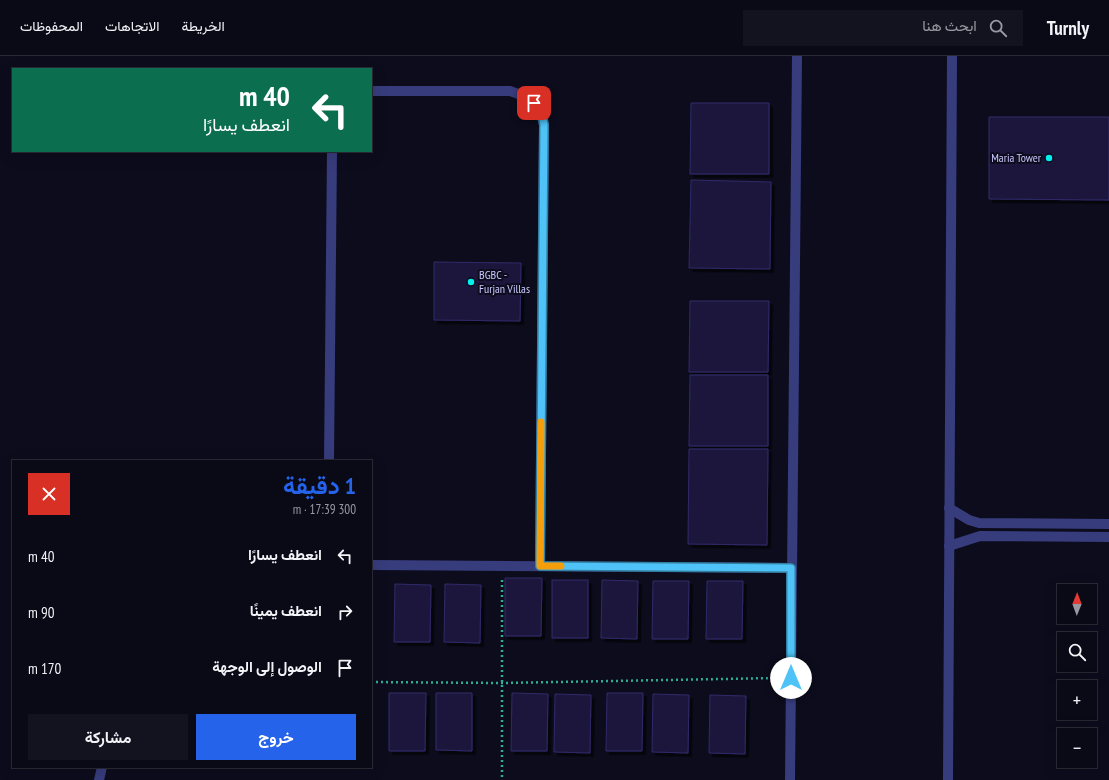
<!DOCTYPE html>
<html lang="ar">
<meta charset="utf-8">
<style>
:root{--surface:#0a0916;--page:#13121f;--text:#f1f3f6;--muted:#999aa1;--line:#2a2a35;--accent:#2563eb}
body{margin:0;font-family:"PT Sans Narrow",Vazirmatn,sans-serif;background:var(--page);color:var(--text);direction:rtl;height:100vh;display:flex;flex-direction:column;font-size:15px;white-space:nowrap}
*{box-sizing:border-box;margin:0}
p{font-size:13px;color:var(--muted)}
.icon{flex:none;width:22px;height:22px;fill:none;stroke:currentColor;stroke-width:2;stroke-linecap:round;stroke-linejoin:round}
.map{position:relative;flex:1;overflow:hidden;direction:ltr}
.side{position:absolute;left:12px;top:404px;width:360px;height:308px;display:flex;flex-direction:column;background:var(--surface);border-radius:0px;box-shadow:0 4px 16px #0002,0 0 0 1px var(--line);direction:rtl}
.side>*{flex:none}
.top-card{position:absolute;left:12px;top:12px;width:360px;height:84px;border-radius:0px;box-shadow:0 4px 16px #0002,0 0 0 1px var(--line);direction:rtl;background:#0b6e4f;color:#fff;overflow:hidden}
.needle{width:26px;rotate:1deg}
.tools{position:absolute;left:1057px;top:528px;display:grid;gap:8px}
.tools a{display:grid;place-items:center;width:40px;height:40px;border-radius:0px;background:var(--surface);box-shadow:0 4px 16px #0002,0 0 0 1px var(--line);font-size:20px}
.pin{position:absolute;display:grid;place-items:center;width:34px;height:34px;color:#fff;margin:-17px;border-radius:8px;box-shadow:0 2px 6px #0006}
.me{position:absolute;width:44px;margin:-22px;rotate:0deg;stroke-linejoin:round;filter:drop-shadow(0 0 3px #0008)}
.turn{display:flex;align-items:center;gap:14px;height:84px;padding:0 16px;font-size:18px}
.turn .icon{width:52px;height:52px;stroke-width:2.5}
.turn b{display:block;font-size:28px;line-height:34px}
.round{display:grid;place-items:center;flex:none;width:42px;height:42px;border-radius:0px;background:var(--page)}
.overview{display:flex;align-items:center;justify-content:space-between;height:68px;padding:0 16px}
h1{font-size:24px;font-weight:700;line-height:30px;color:var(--accent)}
.action{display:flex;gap:8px;margin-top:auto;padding:8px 16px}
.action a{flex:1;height:46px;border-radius:0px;background:var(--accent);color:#fff;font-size:16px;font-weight:700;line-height:46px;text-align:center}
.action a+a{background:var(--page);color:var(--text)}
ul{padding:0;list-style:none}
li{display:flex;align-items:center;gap:12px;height:56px;padding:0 16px}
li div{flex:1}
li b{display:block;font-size:15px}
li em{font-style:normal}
header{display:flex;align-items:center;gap:24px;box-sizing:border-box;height:56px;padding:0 20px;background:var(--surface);border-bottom:1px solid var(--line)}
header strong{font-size:19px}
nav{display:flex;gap:22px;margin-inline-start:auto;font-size:14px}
.search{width:280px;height:36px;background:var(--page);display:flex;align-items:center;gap:10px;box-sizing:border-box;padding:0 14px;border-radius:0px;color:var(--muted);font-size:15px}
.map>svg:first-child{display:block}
.building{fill:#1c183e;stroke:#302a69;filter:url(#shadow)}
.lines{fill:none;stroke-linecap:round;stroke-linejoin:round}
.path{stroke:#2ead97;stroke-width:2.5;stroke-dasharray:2 3;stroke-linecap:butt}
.minor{stroke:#373c7c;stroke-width:10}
.route-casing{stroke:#337fa1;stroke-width:10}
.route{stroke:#4fc3f7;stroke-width:7}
.slow{stroke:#f59e0b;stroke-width:7}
.poi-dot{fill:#03f0ee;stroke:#0d0c1d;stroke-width:1.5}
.labels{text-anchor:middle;stroke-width:4;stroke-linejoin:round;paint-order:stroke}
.poi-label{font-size:12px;fill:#c9c8fe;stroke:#0d0c1d;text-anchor:end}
</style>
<header>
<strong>Turnly</strong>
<div class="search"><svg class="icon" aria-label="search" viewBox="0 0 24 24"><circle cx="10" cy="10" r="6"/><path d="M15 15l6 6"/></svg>ابحث هنا</div>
<nav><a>الخريطة</a><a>الاتجاهات</a><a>المحفوظات</a></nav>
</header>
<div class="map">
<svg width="1109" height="724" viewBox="0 0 1109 724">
<defs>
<filter id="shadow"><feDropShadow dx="3.5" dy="3.5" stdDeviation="0" flood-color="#0009"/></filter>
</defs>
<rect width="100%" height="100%" fill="#0d0c1d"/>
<!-- building -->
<g class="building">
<path d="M691,47h78v71h-79z"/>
<path d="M989,61h120v83l-120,-1z"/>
<path d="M691,124l80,2 -1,87 -81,-1z"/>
<path d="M434,206l87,1 -1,58 -86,-1z"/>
<path d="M690,245h79l-1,71h-79z"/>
<path d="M690,319h78v71h-79z"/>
<path d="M689,393h79l-1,96 -79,-1z"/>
<path d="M505,522h37l-1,58h-36z"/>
<rect x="552" y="524" width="36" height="58"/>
<path d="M602,524l36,1 -1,58 -36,-1z"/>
<path d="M653,525h36l-1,58h-36z"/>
<path d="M707,525h36l-1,58h-36z"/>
<path d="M395,528l36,1 -1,57h-36z"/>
<path d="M445,528l36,1 -1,58 -36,-1z"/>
<path d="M389,637h37l-1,58h-36z"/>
<path d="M436,637h36v58l-36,-1z"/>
<path d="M512,637l36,1 -1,57h-36z"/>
<path d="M607,637h36l-1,58h-36z"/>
<path d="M555,638l36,1 -1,58 -36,-1z"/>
<path d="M653,638l36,1 -1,58 -36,-1z"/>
<path d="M710,639l36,1 -1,58 -36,-1z"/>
</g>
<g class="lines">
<!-- path -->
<g class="path">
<path d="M502,524v200"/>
<path d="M371,626l131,1 274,-5"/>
</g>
<!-- minor -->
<g class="minor">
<path d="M371,35h139c19,6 30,15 34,34l-4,441"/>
<path d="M329,405l3,-310"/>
<path d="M949,452l20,12 10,3 130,1"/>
<path d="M949,490l31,-10 129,1"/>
<path d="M371,509l420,3"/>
<path d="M99,724l3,-13"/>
<path d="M790,724l7,-724"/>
<path d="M948,724l4,-724"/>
</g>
</g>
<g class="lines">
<defs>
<path id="route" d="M534,47l8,11 2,11 -4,441 251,2v110"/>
</defs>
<!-- route casing -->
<use href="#route" class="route-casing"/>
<!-- route -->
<use href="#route" class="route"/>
<!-- slow -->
<path class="slow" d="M541,366l-1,144h21"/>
</g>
<!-- markers -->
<g class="poi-dot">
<circle cx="1049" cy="102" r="4"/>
<circle cx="471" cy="226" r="4"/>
</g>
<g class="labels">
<!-- poi labels -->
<g class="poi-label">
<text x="1041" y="106">Maria Tower</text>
<text x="479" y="223" text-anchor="start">BGBC -<tspan x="479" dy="14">Furjan Villas</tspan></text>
</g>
</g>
</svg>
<div class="tools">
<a><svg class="needle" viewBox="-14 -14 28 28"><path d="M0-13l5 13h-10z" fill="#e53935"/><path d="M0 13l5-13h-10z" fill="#999aa1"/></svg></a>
<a><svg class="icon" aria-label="search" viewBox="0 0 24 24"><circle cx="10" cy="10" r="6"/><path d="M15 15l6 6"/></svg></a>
<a>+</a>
<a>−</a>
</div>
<div class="pin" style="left:534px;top:47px;background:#d93025"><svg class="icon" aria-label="arrive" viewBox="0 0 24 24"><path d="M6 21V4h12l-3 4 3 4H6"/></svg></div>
<svg class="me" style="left:791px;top:622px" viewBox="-20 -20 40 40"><circle r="19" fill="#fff"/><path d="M0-13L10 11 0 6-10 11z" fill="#4fc3f7"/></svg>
<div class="top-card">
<div class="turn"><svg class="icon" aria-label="left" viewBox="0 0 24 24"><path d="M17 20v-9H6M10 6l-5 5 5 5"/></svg><div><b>40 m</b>انعطف يسارًا</div></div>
</div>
<section class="side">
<div class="overview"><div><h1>1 دقيقة</h1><p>300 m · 17:39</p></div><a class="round" style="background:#d93025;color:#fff"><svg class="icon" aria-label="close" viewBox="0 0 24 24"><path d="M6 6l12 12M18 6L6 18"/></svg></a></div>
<ul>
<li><svg class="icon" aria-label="left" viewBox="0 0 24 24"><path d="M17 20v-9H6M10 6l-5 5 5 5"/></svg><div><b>انعطف يسارًا</b></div><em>40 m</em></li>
<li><svg class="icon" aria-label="right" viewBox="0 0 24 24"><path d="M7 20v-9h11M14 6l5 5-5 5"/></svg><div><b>انعطف يمينًا</b></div><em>90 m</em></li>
<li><svg class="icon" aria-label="arrive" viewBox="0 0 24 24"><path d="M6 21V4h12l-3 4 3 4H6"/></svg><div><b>الوصول إلى الوجهة</b></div><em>170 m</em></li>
</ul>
<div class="action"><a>خروج</a><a>مشاركة</a></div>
</section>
</div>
